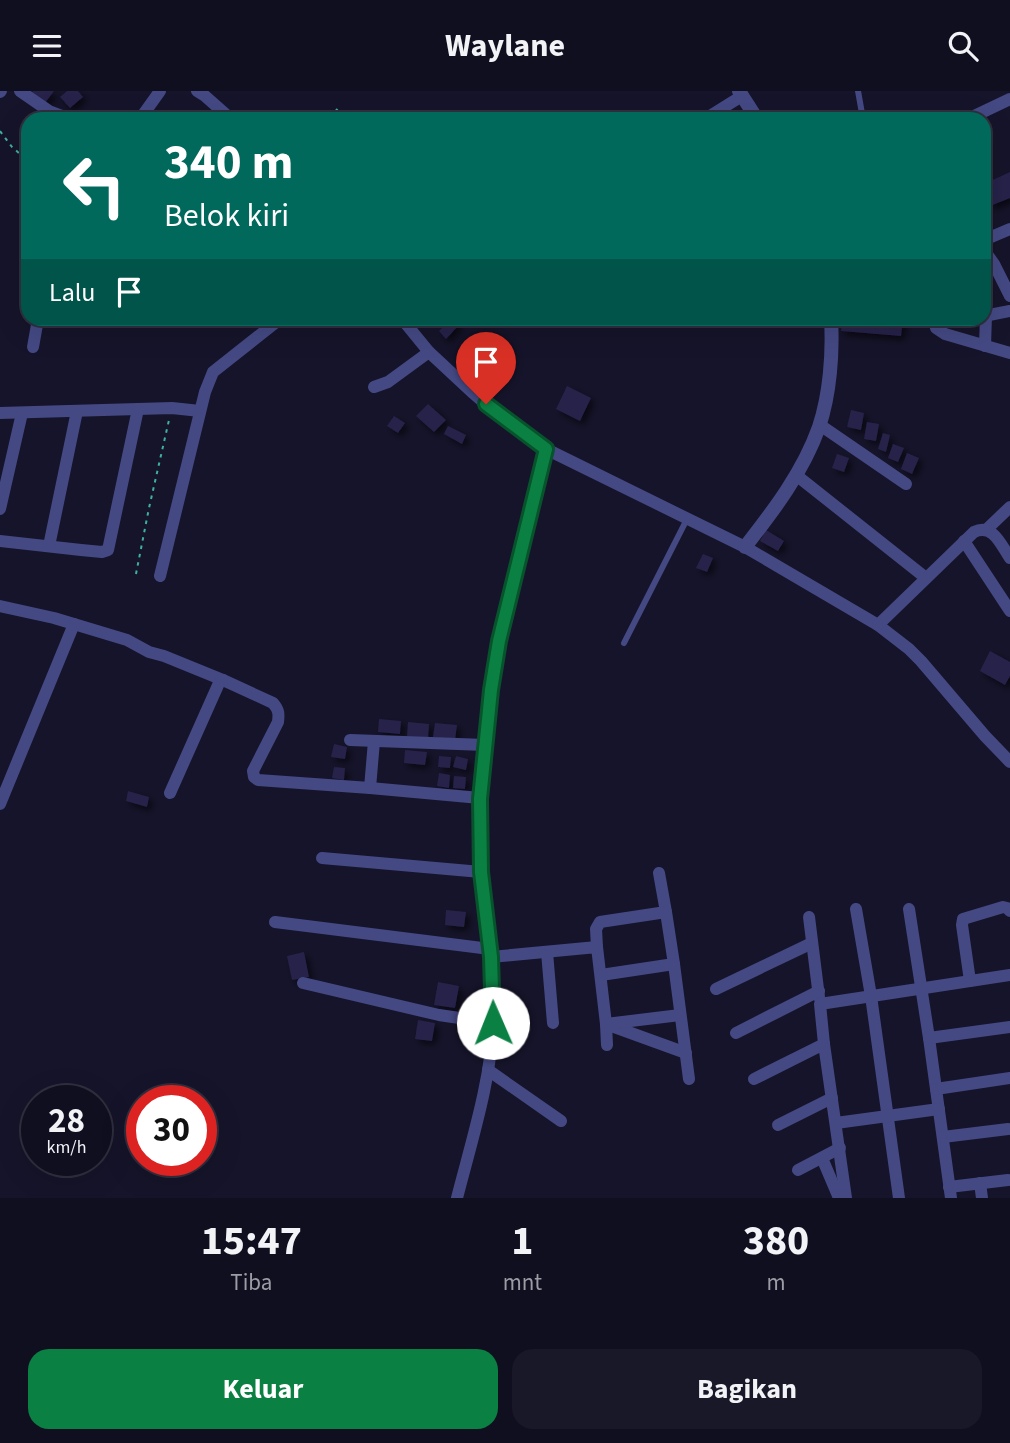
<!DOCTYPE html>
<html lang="id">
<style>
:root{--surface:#100f20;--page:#191829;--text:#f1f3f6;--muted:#9c9ca5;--line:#302f3e;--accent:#0b8043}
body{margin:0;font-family:"Source Sans 3",sans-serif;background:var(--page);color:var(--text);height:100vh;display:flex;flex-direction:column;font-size:26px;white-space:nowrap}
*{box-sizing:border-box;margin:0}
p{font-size:23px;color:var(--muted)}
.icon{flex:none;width:38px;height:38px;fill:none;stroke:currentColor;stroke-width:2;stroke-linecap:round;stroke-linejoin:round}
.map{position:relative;height:1107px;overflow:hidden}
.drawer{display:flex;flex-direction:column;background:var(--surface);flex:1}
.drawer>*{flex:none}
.top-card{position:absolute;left:21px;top:21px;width:970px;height:214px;border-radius:21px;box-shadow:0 7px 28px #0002,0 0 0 2px var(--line);background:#00695c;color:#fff;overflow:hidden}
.speed{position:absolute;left:21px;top:994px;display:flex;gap:14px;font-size:35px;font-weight:700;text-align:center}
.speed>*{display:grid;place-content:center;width:91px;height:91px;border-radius:50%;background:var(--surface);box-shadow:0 7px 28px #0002,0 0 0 2px var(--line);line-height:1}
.speed small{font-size:18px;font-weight:400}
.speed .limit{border:10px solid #d22;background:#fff;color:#111}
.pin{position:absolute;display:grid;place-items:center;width:60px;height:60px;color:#fff;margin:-72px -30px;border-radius:50% 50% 50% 0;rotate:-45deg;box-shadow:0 0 7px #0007}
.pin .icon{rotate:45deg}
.me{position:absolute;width:77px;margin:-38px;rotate:359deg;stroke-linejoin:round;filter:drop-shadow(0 0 5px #0008)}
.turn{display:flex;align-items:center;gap:24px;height:147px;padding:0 28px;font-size:32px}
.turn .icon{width:91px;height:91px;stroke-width:2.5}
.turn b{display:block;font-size:49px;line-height:60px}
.then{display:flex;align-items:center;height:66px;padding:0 28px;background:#0003;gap:14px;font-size:26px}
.eta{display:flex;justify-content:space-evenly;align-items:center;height:119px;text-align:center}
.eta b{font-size:42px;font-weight:700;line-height:49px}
.action{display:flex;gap:14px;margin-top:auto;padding:14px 28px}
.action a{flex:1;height:80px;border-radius:21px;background:var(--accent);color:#fff;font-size:28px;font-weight:700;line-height:80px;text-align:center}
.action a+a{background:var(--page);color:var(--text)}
header{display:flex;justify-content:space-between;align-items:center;height:91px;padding:0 28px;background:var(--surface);font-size:32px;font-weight:700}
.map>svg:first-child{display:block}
.building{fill:#262249;filter:url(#shadow)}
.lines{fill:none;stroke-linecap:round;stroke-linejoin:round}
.path{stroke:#3eb29e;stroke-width:2;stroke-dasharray:3.5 5;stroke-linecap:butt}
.service{stroke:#444984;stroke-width:6}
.minor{stroke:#444984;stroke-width:12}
.tertiary{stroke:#444984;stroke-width:14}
.route-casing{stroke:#07532c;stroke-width:18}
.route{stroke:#0b8043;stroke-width:12}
</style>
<header><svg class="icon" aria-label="menu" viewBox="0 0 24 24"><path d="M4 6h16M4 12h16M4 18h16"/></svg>Waylane<svg class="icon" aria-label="search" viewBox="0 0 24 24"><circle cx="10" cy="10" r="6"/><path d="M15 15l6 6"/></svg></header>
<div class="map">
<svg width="1010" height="1107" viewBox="0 0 1010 1107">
<defs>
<filter id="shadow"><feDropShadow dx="4" dy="4" stdDeviation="3.5" flood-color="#0009"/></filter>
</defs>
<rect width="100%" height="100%" fill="#16142a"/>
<!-- building -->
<g class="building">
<path d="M33,0h21l-9,12 -15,-8z"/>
<path d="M67,0h11l5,6 -13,11 -10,-11z"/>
<path d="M1010,81v26l-20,8 -6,-17v-5z"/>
<path d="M451,228l8,6 -13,14 -7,-8z"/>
<path d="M842,228h61l-2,17 -60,-5z"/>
<path d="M567,295l24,12 -11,23 -24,-12z"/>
<path d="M428,313l18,16 -12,12 -18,-16z"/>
<path d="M851,319l13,3 -3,17 -14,-3z"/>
<path d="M394,325l11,7 -7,10 -11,-7z"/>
<path d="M867,331l12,2 -3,17 -12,-2z"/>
<path d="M448,335l18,9 -4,9 -18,-10z"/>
<path d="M883,342l7,2 -4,17 -8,-3z"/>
<path d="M893,353l11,4 -6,14 -10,-4z"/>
<path d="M907,362l12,5 -7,16 -11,-5z"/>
<path d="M837,363l12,4 -5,14 -12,-4z"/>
<path d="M766,439l18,11 -6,10 -18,-10z"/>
<path d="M703,463l10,4 -6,14 -11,-4z"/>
<path d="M990,560l20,11v14l-5,9 -25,-14z"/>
<path d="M379,628l22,2 -1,13 -22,-2z"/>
<path d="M408,631l21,2 -1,15 -21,-2z"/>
<path d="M435,632l22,2 -2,15 -22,-3z"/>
<path d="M334,653l13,3 -2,12 -14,-2z"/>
<path d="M405,659l22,2 -2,13 -21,-2z"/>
<path d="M439,665l12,1 -1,11 -12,-1z"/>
<path d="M456,665l12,3 -2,11 -13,-3z"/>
<path d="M334,676l11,1 -1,12 -12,-2z"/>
<path d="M439,682l11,2 -1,13 -12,-2z"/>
<path d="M454,685l12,1 -1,12 -12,-1z"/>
<path d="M128,700l21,6 -2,10 -21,-6z"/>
<path d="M446,819l20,2 -2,15 -19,-2z"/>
<path d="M304,861l5,25 -17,3 -5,-24z"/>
<path d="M438,891l21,4 -4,22 -21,-3z"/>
<path d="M418,929l17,3 -3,18 -17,-2z"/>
</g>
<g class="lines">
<!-- path -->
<g class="path">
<path d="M336,18l10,10"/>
<path d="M0,40l12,16 16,14"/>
<path d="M136,483l13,-66 20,-88"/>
</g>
<!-- service -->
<g class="service">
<path d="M858,0l5,28"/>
<path d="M624,552l63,-124"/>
</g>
<!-- minor -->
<g class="minor">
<path d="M20,0l29,20 16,6"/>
<path d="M197,0l8,5 26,23"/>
<path d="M0,1l1,-1"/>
<path d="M140,28l20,-28"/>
<path d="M705,28l37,-23"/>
<path d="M968,28l42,-20"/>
<path d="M984,149l26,-11"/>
<path d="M984,159l10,14 16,32"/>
<path d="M984,225l26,-5"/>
<path d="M402,228l27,33 44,41 25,22 48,34 199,98 133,78 31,24 12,12 64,75 25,26"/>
<path d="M964,228l-24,3 -2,2 -2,4 9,6 65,19"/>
<path d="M985,255l1,-31"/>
<path d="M33,256l5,-28"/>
<path d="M374,296l14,-5 41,-30"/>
<path d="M0,322l172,-5 28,3"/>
<path d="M820,334l86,59"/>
<path d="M796,384l130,103"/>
<path d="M0,418l22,-96"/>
<path d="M987,438l23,-22"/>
<path d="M0,450l81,9 21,2 6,-2 30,-141"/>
<path d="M964,450l46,70"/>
<path d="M49,455l28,-135"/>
<path d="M160,485l45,-184 8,-20 67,-53"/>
<path d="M0,515l54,12 73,22 22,12 15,4 59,24 50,23c6,7 6,11 5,19l-25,49 1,6 4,3 112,8 110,10"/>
<path d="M878,534l96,-93c19,-9 27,13 36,26"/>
<path d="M350,649l135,5"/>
<path d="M370,697l4,-47"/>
<path d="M170,702l49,-110 4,-3"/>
<path d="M0,713l74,-180"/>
<path d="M322,767l159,14"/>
<path d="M659,782l7,39"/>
<path d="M856,818l15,87 28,202"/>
<path d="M909,818l20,129 22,160"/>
<path d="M809,826l10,80"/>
<path d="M275,831l215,27"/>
<path d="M597,856l-1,-18 4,-7 66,-10 8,52 -73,11"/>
<path d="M547,861l6,71"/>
<path d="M491,866l106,-10 9,77 80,29"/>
<path d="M674,873l15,115"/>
<path d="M970,890l-8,-56 1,-6 40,-12 4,1 3,3"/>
<path d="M303,892l136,32 54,8"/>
<path d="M716,898l96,-46"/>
<path d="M736,942l83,-42"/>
<path d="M929,947l81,-11"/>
<path d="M607,954l-1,-21 74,-9"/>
<path d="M488,979l73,51"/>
<path d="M754,988l70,-35"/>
<path d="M936,998l74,-11"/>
<path d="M836,1032l103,-14"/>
<path d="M778,1034l54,-27"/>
<path d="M943,1046l65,-8"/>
<path d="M822,1067l17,40"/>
<path d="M798,1079l42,-22"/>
<path d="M980,1092l2,15"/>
<path d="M949,1096l59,-7"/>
<path d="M457,1107c14,-55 35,-120 36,-177 1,-75 -17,-148 -13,-223 5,-119 38,-234 66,-349"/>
<path d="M846,1107l-22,-154 -4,-40 190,-29"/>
</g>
<!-- tertiary -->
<g class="tertiary">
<path d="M739,0l18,28"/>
<path d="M745,456c29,-37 58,-75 74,-120 11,-33 14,-74 12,-108"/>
</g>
</g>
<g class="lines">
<defs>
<path id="route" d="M486,313l60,45 -47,192 -8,49 -11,109 1,73 10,85 2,66"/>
</defs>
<!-- route casing -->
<use href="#route" class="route-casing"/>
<!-- route -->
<use href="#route" class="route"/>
</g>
</svg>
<div class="speed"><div>28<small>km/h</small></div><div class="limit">30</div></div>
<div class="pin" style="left:486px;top:313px;background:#d93025"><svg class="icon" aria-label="arrive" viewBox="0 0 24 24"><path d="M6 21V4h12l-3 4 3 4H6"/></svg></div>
<svg class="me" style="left:493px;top:932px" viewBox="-20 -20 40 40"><circle r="19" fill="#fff"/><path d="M0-13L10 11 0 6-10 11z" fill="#0b8043"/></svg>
<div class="top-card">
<div class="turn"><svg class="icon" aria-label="left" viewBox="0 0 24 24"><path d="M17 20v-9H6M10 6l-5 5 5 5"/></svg><div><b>340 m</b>Belok kiri</div></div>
<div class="then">Lalu<svg class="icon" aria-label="arrive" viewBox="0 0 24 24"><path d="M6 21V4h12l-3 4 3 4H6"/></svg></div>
</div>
</div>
<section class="drawer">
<div class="eta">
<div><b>15:47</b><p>Tiba</p></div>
<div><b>1</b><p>mnt</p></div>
<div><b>380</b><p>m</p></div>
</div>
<div class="action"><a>Keluar</a><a>Bagikan</a></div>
</section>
